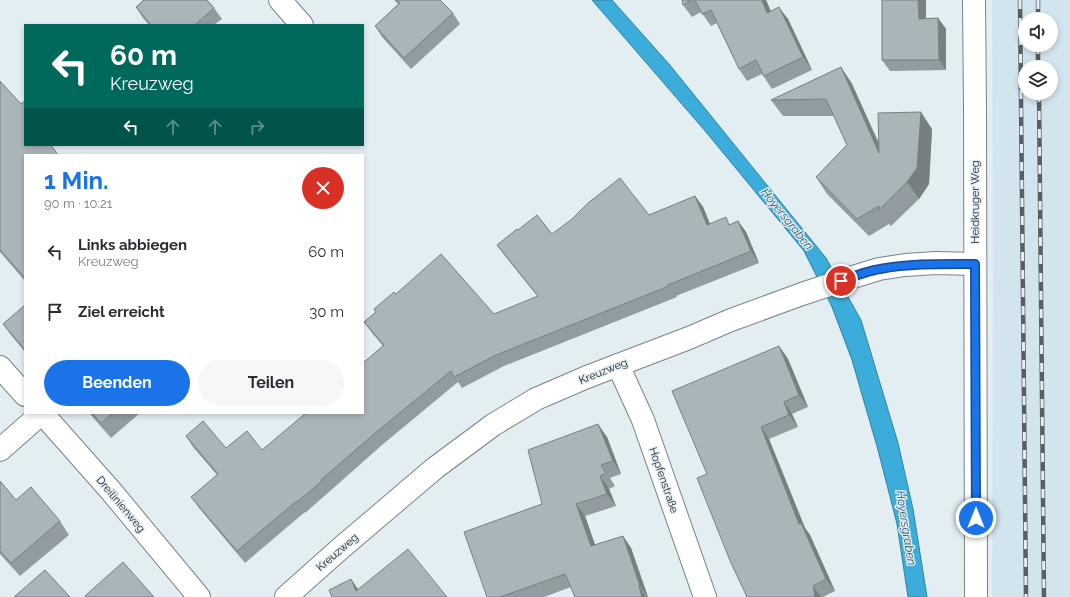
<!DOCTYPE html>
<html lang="de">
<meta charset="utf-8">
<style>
:root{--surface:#fff;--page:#f7f7f7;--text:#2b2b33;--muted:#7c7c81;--accent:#1a73e8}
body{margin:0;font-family:Raleway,sans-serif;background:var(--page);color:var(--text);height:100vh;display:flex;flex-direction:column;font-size:15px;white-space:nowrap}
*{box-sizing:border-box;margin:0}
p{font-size:13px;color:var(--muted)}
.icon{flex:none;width:22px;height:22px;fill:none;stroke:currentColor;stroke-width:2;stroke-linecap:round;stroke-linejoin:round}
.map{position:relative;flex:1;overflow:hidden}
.sheet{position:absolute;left:24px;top:154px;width:340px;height:260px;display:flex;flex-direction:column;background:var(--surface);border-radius:0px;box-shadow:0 2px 6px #0003}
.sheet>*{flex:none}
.banner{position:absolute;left:24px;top:24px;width:340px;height:122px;border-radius:0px;box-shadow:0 2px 6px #0003;background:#00695c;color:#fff;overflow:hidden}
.fabs{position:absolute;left:1018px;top:12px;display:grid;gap:8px}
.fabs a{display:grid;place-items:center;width:40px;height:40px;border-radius:50%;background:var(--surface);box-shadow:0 2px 6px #0003;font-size:20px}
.pin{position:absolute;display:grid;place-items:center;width:34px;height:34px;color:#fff;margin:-17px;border:2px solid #fff;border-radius:50%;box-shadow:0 1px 4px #0007}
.me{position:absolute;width:44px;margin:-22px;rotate:0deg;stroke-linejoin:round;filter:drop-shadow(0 0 3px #0008)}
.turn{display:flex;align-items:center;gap:14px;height:84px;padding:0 20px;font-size:18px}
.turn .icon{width:52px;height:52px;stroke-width:2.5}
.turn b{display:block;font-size:28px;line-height:34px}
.lanes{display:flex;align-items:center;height:38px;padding:0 20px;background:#0003;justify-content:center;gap:20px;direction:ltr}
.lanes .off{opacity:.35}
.round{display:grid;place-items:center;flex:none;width:42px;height:42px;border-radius:21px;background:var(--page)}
.head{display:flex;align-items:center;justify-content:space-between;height:68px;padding:0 20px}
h1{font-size:24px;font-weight:700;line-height:30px;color:var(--accent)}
.primary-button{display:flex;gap:8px;margin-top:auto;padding:8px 20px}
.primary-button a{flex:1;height:46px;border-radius:24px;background:var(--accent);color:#fff;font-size:16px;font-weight:700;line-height:46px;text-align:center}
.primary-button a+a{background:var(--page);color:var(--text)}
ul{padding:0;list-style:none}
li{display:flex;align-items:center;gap:12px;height:60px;padding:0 20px}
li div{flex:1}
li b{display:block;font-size:15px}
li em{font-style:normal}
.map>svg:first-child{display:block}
.built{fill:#d2e4ee;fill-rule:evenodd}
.water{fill:#3cadda;stroke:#3282a2}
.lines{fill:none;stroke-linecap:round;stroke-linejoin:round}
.minor-casing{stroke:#798388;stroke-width:24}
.minor{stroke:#fff;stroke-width:22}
.rail-casing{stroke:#595f61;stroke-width:4.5}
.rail{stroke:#e3eef3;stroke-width:3;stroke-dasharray:9;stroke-linecap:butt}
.wall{fill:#929ca0}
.shaded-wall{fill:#777f82}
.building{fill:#aab5ba;stroke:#777f82}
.route-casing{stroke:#114b97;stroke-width:10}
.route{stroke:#1a73e8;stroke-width:7}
.labels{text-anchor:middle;stroke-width:3;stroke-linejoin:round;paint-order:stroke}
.street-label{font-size:11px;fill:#1b1e20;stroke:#e3eef3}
.water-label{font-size:12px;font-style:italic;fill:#265468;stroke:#e3eef3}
</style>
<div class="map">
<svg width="1070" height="597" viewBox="0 0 1070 597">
<rect width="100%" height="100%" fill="#e3eef3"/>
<!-- built -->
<path class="built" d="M992,0h78v597h-78l1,-309zM1025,19h26v26h-26zM1025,67h26v26h-26z"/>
<!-- water -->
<path class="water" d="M592,0h20l57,64 157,194 35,62 37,123 15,66 14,88h-19l-11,-73 -19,-74 -26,-90 -20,-53 -28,-56 -98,-119z"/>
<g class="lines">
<defs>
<g id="minor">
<path d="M280,0l22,25"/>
<path d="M974,0l1,110 1,487"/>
<path d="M618,365l25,55 62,177"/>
<path d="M0,367l25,28"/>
<path d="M42,413l69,78 88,106"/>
<path d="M0,450l42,-37"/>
<path d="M286,597l55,-49 94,-80 58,-43 43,-26 51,-22 102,-39 42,-18 71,-26 51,-17 26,-8 26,-4 31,-2 39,1"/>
</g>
</defs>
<!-- minor casing -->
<use href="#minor" class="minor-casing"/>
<!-- minor -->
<use href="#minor" class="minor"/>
<defs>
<g id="rail">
<path d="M1020,0l6,597"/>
<path d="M1038,0v19"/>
<path d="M1038,45v22"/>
<path d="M1039,93l5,504"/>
</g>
</defs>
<!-- rail casing -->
<use href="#rail" class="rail-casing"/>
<!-- rail -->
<use href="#rail" class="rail"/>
</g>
<!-- wall -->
<g class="wall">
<path d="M142,0h65l7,8 8,11 -8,6h-65l-6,-7 -7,-11 7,-6z"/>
<path d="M394,0h46l13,13 7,11 -49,45 -29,-32 -7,-11 23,-22z"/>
<path d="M682,0h84l5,11 17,8 24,51 -40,19 -10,-15 -15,7 -8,-12 -22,-46 -6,3 -10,-14 -9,5 -9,-12z"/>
<path d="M938,18l8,11v41l-56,1 -8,-11 44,-41z"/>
<path d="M841,67l11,17 27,59 53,-14 -3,55 -10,15 -28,27 -2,-2 -20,12 -42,-42 -11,-17 31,-32 -13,-29h-51l-12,-16z"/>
<path d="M0,81l25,74v126l-25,-29z"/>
<path d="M695,196l8,11 7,17h21l7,-3 8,11 13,31 -83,33 1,1 -173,69 -42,22 -4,-6 -76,63 -53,47 -24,21v-1l-60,51 -46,-55 -8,-11 26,-22 -24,-28 -7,-11 40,12 36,2 44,-37 77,-67 -11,-13 -8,-11 12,-10 -2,-3 22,-15 98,20 44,-17 -33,-41 -8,-11 21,-15 34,4 97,-19z"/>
<path d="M25,305v47l-14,-17 -8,-11z"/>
<path d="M779,346l9,13 20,48 -16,7 6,13 -29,12 36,89 5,7 25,56 -12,6h-76l-40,-123z"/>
<path d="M89,413h51l-29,25z"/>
<path d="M607,437l14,37 -11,4 5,8 -6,3 7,17 -31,10 10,29 28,-9 8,12 17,49h-73l-4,-10 -27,10h-57l55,-93z"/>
<path d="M0,481l16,19 44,21 9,14 -49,41 -20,-22z"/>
</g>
<!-- shaded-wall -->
<g class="shaded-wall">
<path d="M762,0h4l10,25 -9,-12z"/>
<path d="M918,0h8v30l-7,-11z"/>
<path d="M779,7l9,12 24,51 -9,-13z"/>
<path d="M938,18l8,11v41l-7,-10z"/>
<path d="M841,67l11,17 38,86 -11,-17z"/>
<path d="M921,112l11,17 -3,55 -10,15 -12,-17z"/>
<path d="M695,196l8,11 12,29 -8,-11z"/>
<path d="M738,221l8,11 13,31 -8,-12z"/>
<path d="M779,346l9,13 20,48 -9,-12z"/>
<path d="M784,402l8,12 6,13 -9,-12z"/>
<path d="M598,424l9,13 14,37 -8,-13z"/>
<path d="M761,427l8,12 36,89 5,7 25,56 -9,-12 -27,-55z"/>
<path d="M600,476l9,13 7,17 -9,-12z"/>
<path d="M576,504l9,12 15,43 -9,-13z"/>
<path d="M623,536l8,12 17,49 -8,-11z"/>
<path d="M351,579l9,13 -4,-1z"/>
<path d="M639,586l7,11h-4z"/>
<path d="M813,586l8,11h-6z"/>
</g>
<!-- building -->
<g class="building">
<path d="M144,0h63l7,8 -19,17h-44l-15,-18z"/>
<path d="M397,0h43l13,13 -49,45 -29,-32 25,-23z"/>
<path d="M682,0h9l-8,5z"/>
<path d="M695,0h67l5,13 12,-6 24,50 -39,19 -8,-16 -17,9 -28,-59 -9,4z"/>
<path d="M882,0h36l1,19 19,-1 1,42h-57z"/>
<path d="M841,67l38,86 -1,-40 43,-1 -4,56 -10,14 -28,28v-4l-22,13 -41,-42 31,-32 -21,-46 -55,1z"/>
<path d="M0,81l21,23 4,-3v44h26l7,10h-33v123l-25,-28z"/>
<path d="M620,178l29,37 46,-19 12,29 19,-8 3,8 9,-4 13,30 -83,34 1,1 -173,69 -42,22 -3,-6 -77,63 -53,46 1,1 -25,21v-1l-60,50 -46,-54 27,-23 -32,-38 17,-15 23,27 21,-17 15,19 44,-37h57v-50l21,-18 -20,-23 12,-10 -2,-3 20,-17 2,2 45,-40 53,60 44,-18 -41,-51 20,-16 1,1 19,-15 15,19 20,-15 16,-16z"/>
<path d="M25,305v45l-22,-26z"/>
<path d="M779,346l20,49 -15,7 5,13 -28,12 38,97 2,-1 25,56 -13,7 2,11h-68l-16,-34 -34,-85 10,-4 -35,-83z"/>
<path d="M92,413h21l-12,10z"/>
<path d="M598,424l15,37 -12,4 5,8 -6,3 7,18 -31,10 15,42 32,-10 17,50h-1l3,11h-67l-10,-23 -65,23h-13l-23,-65 78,-28 -14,-54z"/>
<path d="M0,481l16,19 15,-13 29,34 -49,42 -11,-12z"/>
<path d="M408,549l39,48h-115l-3,-7 22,-11 5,12z"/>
<path d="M123,562l31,35h-68l-1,-1z"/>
<path d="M45,570l25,27h-56z"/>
</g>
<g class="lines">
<defs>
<path id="route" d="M841,281c13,-5 26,-10 39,-12 31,-6 63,-5 95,-5l1,254"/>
</defs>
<!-- route casing -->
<use href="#route" class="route-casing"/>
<!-- route -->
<use href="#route" class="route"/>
</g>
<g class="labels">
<!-- street labels -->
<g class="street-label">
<text transform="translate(975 202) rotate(-90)" y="4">Heidkruger Weg</text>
<text transform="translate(603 371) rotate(-22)" y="4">Kreuzweg</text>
<text transform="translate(664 480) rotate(71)" y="4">Hopfenstraße</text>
<text transform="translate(121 504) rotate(50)" y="4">Dreilinienweg</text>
<text transform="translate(337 552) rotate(-41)" y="4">Kreuzweg</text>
</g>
<!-- water labels -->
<g class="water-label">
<text transform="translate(787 219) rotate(51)" y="4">Hoyersgraben</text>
<text transform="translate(906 528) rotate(81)" y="4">Hoyersgraben</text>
</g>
</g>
</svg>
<div class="fabs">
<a><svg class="icon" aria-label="sound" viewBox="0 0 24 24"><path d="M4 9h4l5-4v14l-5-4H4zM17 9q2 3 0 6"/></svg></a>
<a><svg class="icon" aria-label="layers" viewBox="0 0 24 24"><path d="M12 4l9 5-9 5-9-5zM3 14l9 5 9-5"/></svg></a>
</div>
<div class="pin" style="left:841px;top:281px;background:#d93025"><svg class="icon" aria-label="arrive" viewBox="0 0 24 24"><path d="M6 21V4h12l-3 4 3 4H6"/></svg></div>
<svg class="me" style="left:976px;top:518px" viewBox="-20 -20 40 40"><circle r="17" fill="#1a73e8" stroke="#fff" stroke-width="3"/><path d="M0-11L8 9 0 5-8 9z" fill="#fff"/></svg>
<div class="banner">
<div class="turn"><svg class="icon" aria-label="left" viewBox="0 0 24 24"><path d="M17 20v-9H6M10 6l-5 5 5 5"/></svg><div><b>60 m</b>Kreuzweg</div></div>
<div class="lanes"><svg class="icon" aria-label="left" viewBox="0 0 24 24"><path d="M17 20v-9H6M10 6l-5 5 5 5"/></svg><svg class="icon off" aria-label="ahead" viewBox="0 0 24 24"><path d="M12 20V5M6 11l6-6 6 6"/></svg><svg class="icon off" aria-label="ahead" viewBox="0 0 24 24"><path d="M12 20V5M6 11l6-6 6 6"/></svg><svg class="icon off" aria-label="right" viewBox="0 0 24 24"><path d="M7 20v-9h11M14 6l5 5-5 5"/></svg></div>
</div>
<section class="sheet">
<div class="head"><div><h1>1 Min.</h1><p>90 m · 10:21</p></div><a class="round" style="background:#d93025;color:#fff"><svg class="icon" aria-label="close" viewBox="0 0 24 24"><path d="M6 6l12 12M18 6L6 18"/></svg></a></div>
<ul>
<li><svg class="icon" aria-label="left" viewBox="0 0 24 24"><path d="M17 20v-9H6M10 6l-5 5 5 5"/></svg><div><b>Links abbiegen</b><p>Kreuzweg</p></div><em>60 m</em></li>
<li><svg class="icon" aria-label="arrive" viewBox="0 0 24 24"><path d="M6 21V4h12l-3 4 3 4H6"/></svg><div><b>Ziel erreicht</b></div><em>30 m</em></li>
</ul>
<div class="primary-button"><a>Beenden</a><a>Teilen</a></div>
</section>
</div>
